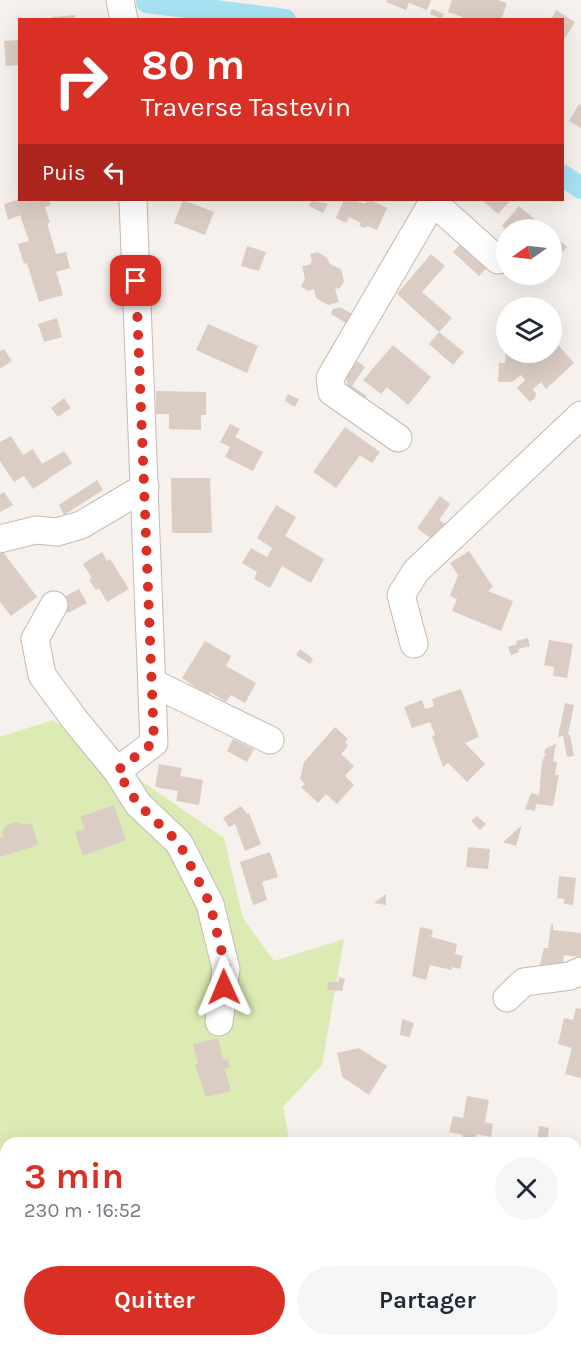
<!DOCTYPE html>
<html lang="fr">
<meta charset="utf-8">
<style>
:root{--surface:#fff;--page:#f6f6f7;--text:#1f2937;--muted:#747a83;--accent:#d93025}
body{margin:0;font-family:Karla,sans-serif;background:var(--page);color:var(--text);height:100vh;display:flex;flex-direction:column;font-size:22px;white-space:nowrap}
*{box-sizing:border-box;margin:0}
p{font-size:20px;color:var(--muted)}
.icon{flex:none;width:33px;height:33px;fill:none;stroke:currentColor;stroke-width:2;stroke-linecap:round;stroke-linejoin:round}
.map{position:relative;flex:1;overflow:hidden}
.details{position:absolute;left:0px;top:1137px;width:582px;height:210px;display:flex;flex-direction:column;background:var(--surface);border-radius:18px 18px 0 0;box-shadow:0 6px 24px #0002}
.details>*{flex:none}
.hud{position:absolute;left:18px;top:18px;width:546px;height:183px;border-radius:0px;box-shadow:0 6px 24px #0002;background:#d93025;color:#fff;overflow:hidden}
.needle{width:39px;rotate:256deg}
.buttons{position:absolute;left:496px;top:219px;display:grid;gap:12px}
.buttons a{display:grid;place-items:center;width:66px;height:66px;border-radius:50%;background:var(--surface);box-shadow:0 6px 24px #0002;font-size:30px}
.pin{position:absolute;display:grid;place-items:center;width:51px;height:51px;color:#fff;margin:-26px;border-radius:12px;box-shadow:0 3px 9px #0006}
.me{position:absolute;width:66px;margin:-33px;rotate:359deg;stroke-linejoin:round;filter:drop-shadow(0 0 4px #0008)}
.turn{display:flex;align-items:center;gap:21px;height:126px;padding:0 24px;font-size:27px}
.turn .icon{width:78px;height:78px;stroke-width:2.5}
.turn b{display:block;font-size:42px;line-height:51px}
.then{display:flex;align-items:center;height:57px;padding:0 24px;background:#0003;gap:12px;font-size:22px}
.round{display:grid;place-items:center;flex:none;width:63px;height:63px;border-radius:32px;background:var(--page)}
.headline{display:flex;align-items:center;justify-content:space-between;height:102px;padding:0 24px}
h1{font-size:36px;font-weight:700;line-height:45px;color:var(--accent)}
.cta{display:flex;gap:12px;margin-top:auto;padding:12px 24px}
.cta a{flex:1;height:69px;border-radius:36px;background:var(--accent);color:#fff;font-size:24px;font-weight:700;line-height:69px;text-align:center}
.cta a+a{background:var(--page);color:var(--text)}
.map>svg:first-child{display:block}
.green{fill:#dcebb4}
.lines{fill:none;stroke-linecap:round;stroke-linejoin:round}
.canal{stroke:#a7e3f3;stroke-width:22}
.building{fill:#dbcdc3}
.minor-casing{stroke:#c5bab0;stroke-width:29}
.minor{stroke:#fff;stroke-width:27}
.route{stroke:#d93025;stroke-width:10;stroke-dasharray:0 18}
</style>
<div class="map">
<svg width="581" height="1347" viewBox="0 0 581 1347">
<rect width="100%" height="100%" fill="#f6f1ec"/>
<!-- green -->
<path class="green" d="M53,720l171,118 19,80 31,43 70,-22 -22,126 -39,42 7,36h-284v198h224l-6,6h-224v-610z"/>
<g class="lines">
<!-- canal -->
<g class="canal">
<path d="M147,2l138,18"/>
<path d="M562,175l19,13"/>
</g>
</g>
<!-- building -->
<g class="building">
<path d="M387,0h44l-4,10 -18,-7 -3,7 -20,-8z"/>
<path d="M452,0h46l9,3 -6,17h-39l1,-3 -15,-5z"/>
<path d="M432,9l12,5 -2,5 -12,-5z"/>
<path d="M556,10l19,12 -13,21v-23h-11z"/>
<path d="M75,15v5h-22l-1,-3z"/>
<path d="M20,40v25l-14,1 -2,-25z"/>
<path d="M579,104l2,1v23l-12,-7z"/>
<path d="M20,199l29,1 2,5 -6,2 5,16h-3l9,31 10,-2 4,16 -14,4 7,23 -24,7 -12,-39 -3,1 -6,-20 11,-3 -9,-26 -12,5 -4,-16z"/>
<path d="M183,200l31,12 -9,23 -31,-12z"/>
<path d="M312,200l16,4 -5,9 -14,-7z"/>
<path d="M344,200h10l11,4 3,-4h3l16,8 -10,22 -10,-4 -1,2 -7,-2 2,-3 -12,-6 -3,6 -10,-5z"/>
<path d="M482,200h29l-13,14z"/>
<path d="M519,206l20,17 7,7h-40l-4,-4z"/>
<path d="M552,234l15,13 -15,17z"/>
<path d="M464,240l27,23 -12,13 -26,-24z"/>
<path d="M247,246l19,6 -7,19 -18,-5z"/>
<path d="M318,252l9,6 3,6 11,5 3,13 -4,6 -5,1 4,13 -11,3 -12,-7 -2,-9 -6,2 -7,-5 4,-7 -3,-13 7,-1 3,-4 -2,-7z"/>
<path d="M431,254l14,12 -23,26 30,26 -13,14 -42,-38z"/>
<path d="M340,307l12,7v13l-21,-13 2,-5z"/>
<path d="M57,318l5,19 -18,5 -6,-18z"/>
<path d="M208,324l50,22 -11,27 -51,-23z"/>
<path d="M439,332l25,20 -11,13 -24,-21z"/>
<path d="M552,338l22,25 -28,26 -5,-7 -8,7 3,5 -1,4 -5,4 -13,-14 8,-8 -4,-5 -9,7h-14l1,-19h6l1,-11h46z"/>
<path d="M393,345l38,32 -23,28 -21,-18 -6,7 -18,-14z"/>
<path d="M4,349l8,12 -12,8v-18z"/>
<path d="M353,358l12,9 -13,19 15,10 -4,4 -14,-9 -4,-18z"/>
<path d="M156,391l50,1v23h-5v15l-32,-1v-15h-13z"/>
<path d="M288,394l11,5 -4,8 -10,-6z"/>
<path d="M64,398l7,10 -13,9 -7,-9z"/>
<path d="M230,424l10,5 -5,8 28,15 -10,19 -28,-14 5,-10 -10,-5z"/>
<path d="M345,427l35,25 -8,11 -12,-8 -24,33 -23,-16z"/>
<path d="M11,436l12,19 10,-6 9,15 22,-13 8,12 -39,26 -9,-13 -10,6 -14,-21v-19z"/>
<path d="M171,478h39l2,55h-40z"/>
<path d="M97,480l6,10 -39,25 -5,-10z"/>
<path d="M4,492l9,13 -13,7v-18z"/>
<path d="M440,496l10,8 -11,16 6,4 -12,16 -16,-12z"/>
<path d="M276,505l20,12 -11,19 39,23 -13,24 -29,-17 -12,22 -16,-9 3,-7 -15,-9 9,-15 16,9 5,-9 -15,-10z"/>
<path d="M0,548l37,49 -26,19 -11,-14z"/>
<path d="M469,551l24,36 -5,4 25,10 -12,30 -49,-20 5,-12 -7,-3 8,-21 -8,-12z"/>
<path d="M102,552l5,9 3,-2 19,30 -22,13 -8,-14 -3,2 -7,-10 3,-2 -9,-14z"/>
<path d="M79,589l8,14 -19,10 -7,-14z"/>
<path d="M528,638l2,8 -12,3 1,3 -8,3 -3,-8 9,-3 -1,-3z"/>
<path d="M549,640l24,4 -6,34 -14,-2 1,-9 -10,-2z"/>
<path d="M205,641l26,15 -5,10 30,17 -11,20 -14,-8 -5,7 -16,-10 -2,4 -26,-18z"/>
<path d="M300,649l13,10 -3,5 -14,-9z"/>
<path d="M461,689l18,48 -14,6 20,21 -18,18 -19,-19 -5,4 -11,-31 3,-1 -5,-13 -18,6 -8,-21 18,-7 3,9 9,-3 -2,-7z"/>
<path d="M565,703l9,2 -6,30h2l4,21 -7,1 -4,-21 -5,1z"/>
<path d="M335,727l13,12 -3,3 3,4 -7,8 13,12 -9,10 9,9 -17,19 -11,-10 -8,9 -17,-16 4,-3 -5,-5 4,-17z"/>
<path d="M233,739l21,10 -7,13 -20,-11z"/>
<path d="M556,744l-3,17 4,1 -2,13h4l-6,31 -17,-2 -1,7 -10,-2 6,-16 8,2 3,-33 4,-9h-2l2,-5z"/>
<path d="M159,764l23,4 -2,8 23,4 -4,25 -23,-4 2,-10 -23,-4z"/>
<path d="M114,805l12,35 -43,16 -8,-24 10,-3 -5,-12z"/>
<path d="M241,806l6,8 2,-1 12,31 -16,7 -10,-27 -6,3 -6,-9z"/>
<path d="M477,816l9,8 -6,6 -9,-9z"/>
<path d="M19,822l4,3 9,-2 6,22 -38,12v-19l4,-1 -2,-4 4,-8z"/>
<path d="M522,825l-6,21 -13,-4z"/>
<path d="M468,847l22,2 -2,20 -22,-2z"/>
<path d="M270,852l8,25 -16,5 5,18 -14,5 -13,-43z"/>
<path d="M559,876l17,2 -3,27 -9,-1v-5l-7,-1z"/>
<path d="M386,894v11l-12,-2z"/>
<path d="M551,924h2v6l28,3v24l-17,-2 -2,15 -24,3 6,-25h4z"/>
<path d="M420,927l13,3 -2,7 26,7 -2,10 8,2 -3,13 -8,-2 -1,3 -21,-5 -4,15 -14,-4z"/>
<path d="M339,977l6,2 -3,12 -15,-1 1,-8h10z"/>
<path d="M576,1008l5,1v69l-16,-4 7,-26 -14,-4 6,-26 9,2z"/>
<path d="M402,1019l12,4 -4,14 -10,-2z"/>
<path d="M218,1038l5,22 5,-1 2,9 -5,1 6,22 -25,6 -11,-32 3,-1 -5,-20z"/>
<path d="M359,1048l28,18 -18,29 -28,-19 1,-1 -5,-22z"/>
<path d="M467,1096l22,4 -4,22 8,2 -2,13 -14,-3 -3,9h-12l1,-8 -14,-3 4,-16 10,2z"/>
<path d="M539,1126l10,2 -1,9h4l-1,6h-14z"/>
<rect x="576" y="1194" width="5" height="30"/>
<path d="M576,1315l5,3v10l-5,9z"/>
<path d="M534,1341h40l-3,6h-41z"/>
</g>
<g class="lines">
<defs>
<g id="minor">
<path d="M120,0l4,20"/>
<path d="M433,202l65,58"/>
<path d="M398,438l-66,-46 -2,-14 104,-178"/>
<path d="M0,539l36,-9 21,2 24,-7 64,-38"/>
<path d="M54,605l-19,34 7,36 33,45 42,51 21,33 41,39 31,61 16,65 -7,53"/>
<path d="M414,644l-13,-49 15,-24 165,-156"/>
<path d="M153,683l117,57"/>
<path d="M117,771l37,-28 -21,-543"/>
<path d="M507,998l17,-16 46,-6 11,-5"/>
</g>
</defs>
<!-- minor casing -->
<use href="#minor" class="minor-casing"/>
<!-- minor -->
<use href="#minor" class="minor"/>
</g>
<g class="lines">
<!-- route -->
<path class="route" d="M136,281l18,461 -37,29 21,33 41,39 21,41 10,20 16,65 -2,18"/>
</g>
</svg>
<div class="buttons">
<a><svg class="needle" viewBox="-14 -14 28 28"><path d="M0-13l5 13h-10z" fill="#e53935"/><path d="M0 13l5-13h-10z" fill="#747a83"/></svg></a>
<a><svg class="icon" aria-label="layers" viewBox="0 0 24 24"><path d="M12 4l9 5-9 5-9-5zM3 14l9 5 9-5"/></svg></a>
</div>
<div class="pin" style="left:136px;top:281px;background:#d93025"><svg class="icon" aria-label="arrive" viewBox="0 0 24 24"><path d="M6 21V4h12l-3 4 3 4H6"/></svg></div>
<svg class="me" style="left:224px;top:987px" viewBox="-20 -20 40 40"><path d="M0-17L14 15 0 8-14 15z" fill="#d93025" stroke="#fff" stroke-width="4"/></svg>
<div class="hud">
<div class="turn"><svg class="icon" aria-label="right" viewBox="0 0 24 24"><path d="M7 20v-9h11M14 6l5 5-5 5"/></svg><div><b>80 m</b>Traverse Tastevin</div></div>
<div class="then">Puis<svg class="icon" aria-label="left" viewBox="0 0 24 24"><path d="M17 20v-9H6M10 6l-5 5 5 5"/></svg></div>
</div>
<section class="details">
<div class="headline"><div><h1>3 min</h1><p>230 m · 16:52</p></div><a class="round"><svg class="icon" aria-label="close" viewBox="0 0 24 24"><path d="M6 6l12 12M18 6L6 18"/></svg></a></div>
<div class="cta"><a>Quitter</a><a>Partager</a></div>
</section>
</div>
